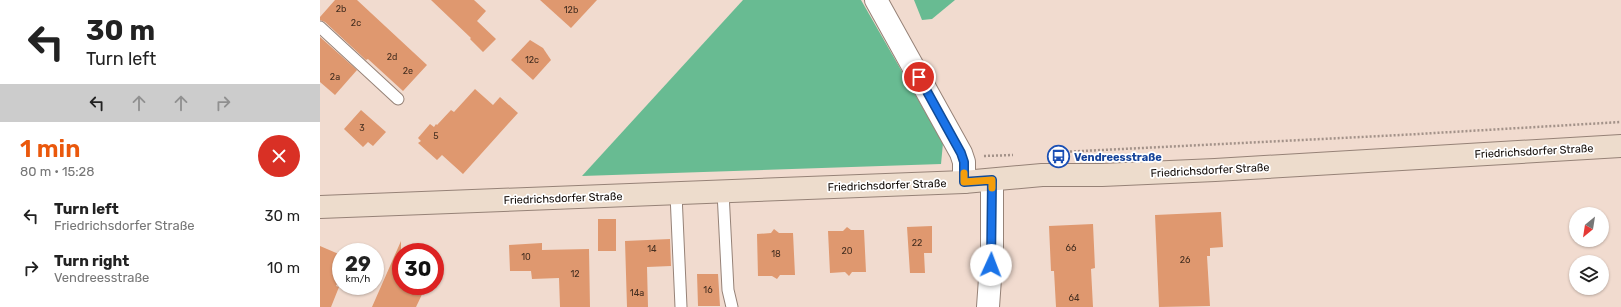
<!DOCTYPE html>
<meta charset="utf-8">
<style>
:root{--surface:#fff;--page:#f6f6f6;--text:#222;--muted:#767676;--accent:#ea580c}
body{margin:0;font-family:Rubik,sans-serif;background:var(--page);color:var(--text);height:100vh;display:flex;flex-direction:column;font-size:15px;white-space:nowrap}
*{box-sizing:border-box;margin:0}
p{font-size:13px;color:var(--muted)}
.icon{flex:none;width:22px;height:22px;fill:none;stroke:currentColor;stroke-width:2;stroke-linecap:round;stroke-linejoin:round}
.map{position:relative;flex:1;overflow:hidden}
.details{display:flex;flex-direction:column;background:var(--surface);width:320px}
.details>*{flex:none}
.guide{background:#fff;color:var(--text);overflow:hidden}
.needle{width:26px;rotate:210deg}
.controls{position:absolute;left:1249px;top:207px;display:grid;gap:8px}
.controls a{display:grid;place-items:center;width:40px;height:40px;border-radius:50%;background:var(--surface);box-shadow:0 1px 3px #0004;font-size:20px}
.speed{position:absolute;left:12px;top:243px;display:flex;gap:8px;font-size:20px;font-weight:700;text-align:center}
.speed>*{display:grid;place-content:center;width:52px;height:52px;border-radius:50%;background:var(--surface);box-shadow:0 1px 3px #0004;line-height:1}
.speed small{font-size:10px;font-weight:400}
.speed .limit{border:6px solid #d22;background:#fff;color:#111}
.pin{position:absolute;display:grid;place-items:center;width:34px;height:34px;color:#fff;margin:-17px;border:2px solid #fff;border-radius:50%;box-shadow:0 1px 4px #0007}
.me{position:absolute;width:44px;margin:-22px;rotate:2deg;stroke-linejoin:round;filter:drop-shadow(0 0 3px #0008)}
.turn{display:flex;align-items:center;gap:14px;height:84px;padding:0 20px;font-size:18px}
.turn .icon{width:52px;height:52px;stroke-width:2.5}
.turn b{display:block;font-size:28px;line-height:34px}
.lanes{display:flex;align-items:center;height:38px;padding:0 20px;background:#0003;justify-content:center;gap:20px;direction:ltr}
.lanes .off{opacity:.35}
.round{display:grid;place-items:center;flex:none;width:42px;height:42px;border-radius:21px;background:var(--page)}
.overview{display:flex;align-items:center;justify-content:space-between;height:68px;padding:0 20px}
h1{font-size:24px;font-weight:600;line-height:30px;color:var(--accent)}
ul{padding:0;list-style:none}
li{display:flex;align-items:center;gap:12px;height:52px;padding:0 20px}
li div{flex:1}
li b{display:block;font-size:15px}
li em{font-style:normal}
main{display:flex;flex:1;min-height:0}
.map>svg:first-child{display:block}
.forest{fill:#68bb92}
.building{fill:#df986f}
.lines{fill:none;stroke-linecap:round;stroke-linejoin:round}
.lane-casing{stroke:#968277;stroke-width:13}
.street-casing{stroke:#968277;stroke-width:24}
.secondary-casing{stroke:#968277;stroke-width:24}
.path{stroke:#a39289;stroke-width:2.5;stroke-dasharray:2 2;stroke-linecap:butt}
.lane{stroke:#fff;stroke-width:11}
.street{stroke:#fff;stroke-width:22}
.secondary{stroke:#eddccc;stroke-width:22}
.route-casing{stroke:#114b97;stroke-width:10}
.route{stroke:#1a73e8;stroke-width:7}
.slow{stroke:#f59e0b;stroke-width:7}
.labels{text-anchor:middle;stroke-width:3.5;stroke-linejoin:round;paint-order:stroke}
.number-label{font-size:9px;fill:#442e20}
.street-label{font-size:11px;fill:#110a06;stroke:#fff}
.transit-label{font-size:11px;font-weight:bold;fill:#164399;stroke:#fff;text-anchor:start}
</style>
<main>
<section class="details">
<div class="guide">
<div class="turn"><svg class="icon" aria-label="left" viewBox="0 0 24 24"><path d="M17 20v-9H6M10 6l-5 5 5 5"/></svg><div><b>30 m</b>Turn left</div></div>
<div class="lanes"><svg class="icon" aria-label="left" viewBox="0 0 24 24"><path d="M17 20v-9H6M10 6l-5 5 5 5"/></svg><svg class="icon off" aria-label="ahead" viewBox="0 0 24 24"><path d="M12 20V5M6 11l6-6 6 6"/></svg><svg class="icon off" aria-label="ahead" viewBox="0 0 24 24"><path d="M12 20V5M6 11l6-6 6 6"/></svg><svg class="icon off" aria-label="right" viewBox="0 0 24 24"><path d="M7 20v-9h11M14 6l5 5-5 5"/></svg></div>
</div>
<div class="overview"><div><h1>1 min</h1><p>80 m · 15:28</p></div><a class="round" style="background:#d93025;color:#fff"><svg class="icon" aria-label="close" viewBox="0 0 24 24"><path d="M6 6l12 12M18 6L6 18"/></svg></a></div>
<ul>
<li><svg class="icon" aria-label="left" viewBox="0 0 24 24"><path d="M17 20v-9H6M10 6l-5 5 5 5"/></svg><div><b>Turn left</b><p>Friedrichsdorfer Straße</p></div><em>30 m</em></li>
<li><svg class="icon" aria-label="right" viewBox="0 0 24 24"><path d="M7 20v-9h11M14 6l5 5-5 5"/></svg><div><b>Turn right</b><p>Vendreesstraße</p></div><em>10 m</em></li>
</ul>
</section>
<div class="map">
<svg width="1301" height="307" viewBox="0 0 1301 307">
<rect width="100%" height="100%" fill="#f1dbcf"/>
<!-- forest -->
<g class="forest">
<path d="M423,0h118l82,143 -2,21 -359,12z"/>
<path d="M594,0h41l-23,19 -10,1z"/>
</g>
<!-- building -->
<g class="building">
<path d="M15,0h22l70,65 -24,26 -35,-32 -2,1 -41,-38 -5,-2v-3z"/>
<path d="M111,0h43l12,11 -9,10 19,18 -13,13 -13,-13 1,-1z"/>
<path d="M220,0h57l-26,28z"/>
<path d="M0,37l37,33 -22,25 -15,-13z"/>
<path d="M210,40l13,8 8,12 -18,20 -22,-20z"/>
<path d="M155,89l18,16 7,-8 18,16 -55,61 -21,-19 -5,5 -19,-17 3,-2 -3,-3 12,-14 4,3 2,-3 1,1 14,-15 3,2z"/>
<path d="M41,110l25,22 -13,14 -5,-4 -5,5 -19,-18z"/>
<path d="M901,212l2,35 -13,1v8h-3l3,50 -51,1 -4,-92z"/>
<rect x="278" y="219" width="18" height="32"/>
<path d="M773,224l2,44 -4,1 2,38h-37l-2,-36h-3l-2,-45z"/>
<path d="M612,226v27h-8l1,20h-15l-3,-46z"/>
<path d="M527,227l4,3h13l2,42h-14l-3,4 -4,-4 -15,1 -2,-42h15z"/>
<path d="M454,229l5,4h14l2,42h-15l-3,4 -5,-3h-14l-1,-42 14,-1z"/>
<path d="M350,239l1,27 -24,1 1,40h-21l-2,-66z"/>
<path d="M81,241v45h25l-10,21h-44z"/>
<path d="M222,243v7l47,-1 1,58h-30l-1,-29 -27,1 -1,-8h-21l-1,-26z"/>
<path d="M0,246l21,9v20l-5,11 3,1 -8,20h-11z"/>
<path d="M377,274h21l2,32h-22z"/>
</g>
<g class="lines">
<defs>
<g id="lane">
<path d="M0,27l78,72"/>
<path d="M403,192l5,98 4,17"/>
<path d="M356,194l5,113"/>
</g>
<g id="street">
<path d="M556,0l85,153 3,9v20"/>
<path d="M668,307l4,-57v-70"/>
</g>
<path id="secondary" d="M0,207l644,-25 78,-7h60l113,-5 406,-24"/>
</defs>
<!-- lane casing -->
<use href="#lane" class="lane-casing"/>
<!-- street casing -->
<use href="#street" class="street-casing"/>
<!-- secondary casing -->
<use href="#secondary" class="secondary-casing"/>
<!-- path -->
<g class="path">
<path d="M742,152l339,-17 220,-13"/>
<path d="M664,156l29,-1"/>
</g>
<!-- lane -->
<use href="#lane" class="lane"/>
<!-- street -->
<use href="#street" class="street"/>
<!-- secondary -->
<use href="#secondary" class="secondary"/>
</g>
<g class="lines">
<defs>
<path id="route" d="M599,77l42,76 3,9v20l28,-2 -1,85"/>
</defs>
<!-- route casing -->
<use href="#route" class="route-casing"/>
<!-- route -->
<use href="#route" class="route"/>
<!-- slow -->
<path class="slow" d="M644,173v9l28,-2v8"/>
</g>
<!-- icons -->
<defs>
<symbol id="bus-ring" viewBox="-11 -11 22 22"><circle r="9.5" fill="#fff" stroke="#1a4fb4" stroke-width="1.5"/><path d="M-5-6H5V4H4V6H2V4H-2V6H-4V4H-5ZM-3.5-4V0h7V-4ZM-3.5 1.2v1.5H-2V1.2ZM2 1.2v1.5H3.5V1.2Z" fill="#1a4fb4"/></symbol>
</defs>
<g fill-rule="evenodd">
<use href="#bus-ring" x="726" y="144" width="25" height="25"/>
</g>
<g class="labels">
<!-- number labels -->
<g class="number-label">
<text x="21" y="12">2b</text>
<text x="251" y="13">12b</text>
<text x="36" y="26">2c</text>
<text x="72" y="60">2d</text>
<text x="212" y="63">12c</text>
<text x="88" y="74">2e</text>
<text x="15" y="80">2a</text>
<text x="42" y="131">3</text>
<text x="116" y="139">5</text>
<text x="597" y="246">22</text>
<text x="751" y="251">66</text>
<text x="332" y="252">14</text>
<text x="527" y="254">20</text>
<text x="456" y="257">18</text>
<text x="206" y="260">10</text>
<text x="865" y="263">26</text>
<text x="255" y="277">12</text>
<text x="388" y="293">16</text>
<text x="317" y="296">14a</text>
<text x="754" y="301">64</text>
</g>
<!-- street labels -->
<g class="street-label">
<text transform="translate(1214 151) rotate(-3)" y="4">Friedrichsdorfer Straße</text>
<text transform="translate(890 170) rotate(-3)" y="4">Friedrichsdorfer Straße</text>
<text transform="translate(567 185) rotate(-2)" y="4">Friedrichsdorfer Straße</text>
<text transform="translate(243 198) rotate(-2)" y="4">Friedrichsdorfer Straße</text>
</g>
<!-- transit labels -->
<g class="transit-label">
<text x="754" y="161">Vendreesstraße</text>
</g>
</g>
</svg>
<div class="controls">
<a><svg class="needle" viewBox="-14 -14 28 28"><path d="M0-13l5 13h-10z" fill="#e53935"/><path d="M0 13l5-13h-10z" fill="#767676"/></svg></a>
<a><svg class="icon" aria-label="layers" viewBox="0 0 24 24"><path d="M12 4l9 5-9 5-9-5zM3 14l9 5 9-5"/></svg></a>
</div>
<div class="speed"><div>29<small>km/h</small></div><div class="limit">30</div></div>
<div class="pin" style="left:599px;top:77px;background:#d93025"><svg class="icon" aria-label="arrive" viewBox="0 0 24 24"><path d="M6 21V4h12l-3 4 3 4H6"/></svg></div>
<svg class="me" style="left:671px;top:265px" viewBox="-20 -20 40 40"><circle r="19" fill="#fff"/><path d="M0-13L10 11 0 6-10 11z" fill="#1a73e8"/></svg>
</div>
</main>
